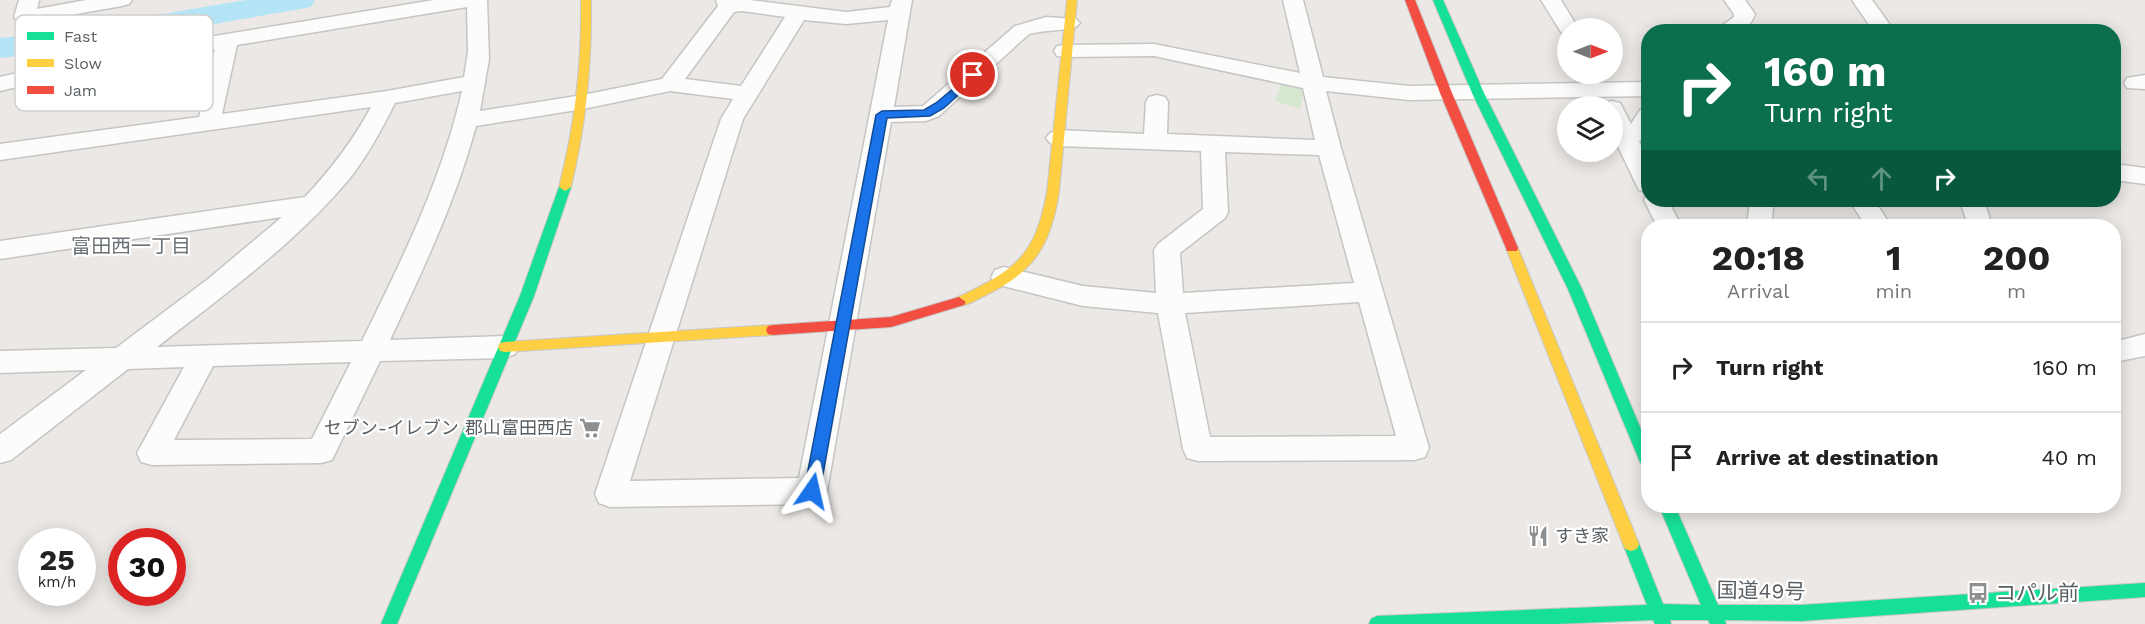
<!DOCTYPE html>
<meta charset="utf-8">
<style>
:root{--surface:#fff;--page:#f2f2f2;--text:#222;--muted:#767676;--line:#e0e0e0}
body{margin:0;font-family:"Work Sans","Noto Sans JP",sans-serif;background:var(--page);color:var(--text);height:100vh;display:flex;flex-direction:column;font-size:22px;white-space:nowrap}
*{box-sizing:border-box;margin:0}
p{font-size:20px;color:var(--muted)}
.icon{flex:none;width:33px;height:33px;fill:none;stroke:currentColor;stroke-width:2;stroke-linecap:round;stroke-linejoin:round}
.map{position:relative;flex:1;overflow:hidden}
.sheet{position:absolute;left:1641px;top:219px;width:480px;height:294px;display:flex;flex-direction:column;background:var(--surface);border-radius:24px;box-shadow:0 3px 15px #0003}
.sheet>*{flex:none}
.hud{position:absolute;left:1641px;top:24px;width:480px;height:183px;border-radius:24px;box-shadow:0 3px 15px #0003;background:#0b6e4f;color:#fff;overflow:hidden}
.needle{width:39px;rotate:90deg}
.tools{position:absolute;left:1557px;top:18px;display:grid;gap:12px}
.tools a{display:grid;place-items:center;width:66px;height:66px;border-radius:50%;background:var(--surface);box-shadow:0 3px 15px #0003;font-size:30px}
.speed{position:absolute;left:18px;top:528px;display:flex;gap:12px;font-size:30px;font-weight:700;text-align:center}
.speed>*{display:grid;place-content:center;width:78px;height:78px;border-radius:50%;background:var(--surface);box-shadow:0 3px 15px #0003;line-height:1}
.speed small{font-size:15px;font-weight:400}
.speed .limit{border:9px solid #d22;background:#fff;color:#111}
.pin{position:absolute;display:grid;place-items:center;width:51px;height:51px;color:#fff;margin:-26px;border:3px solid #fff;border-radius:50%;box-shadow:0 2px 6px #0007}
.me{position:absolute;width:66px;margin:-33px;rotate:11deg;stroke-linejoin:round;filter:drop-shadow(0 0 4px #0008)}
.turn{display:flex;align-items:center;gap:21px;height:126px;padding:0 24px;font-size:27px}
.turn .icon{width:78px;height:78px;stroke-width:2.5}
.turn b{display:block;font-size:42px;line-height:51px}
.lanes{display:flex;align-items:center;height:57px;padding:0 24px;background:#0003;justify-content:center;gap:30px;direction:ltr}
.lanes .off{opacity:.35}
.eta{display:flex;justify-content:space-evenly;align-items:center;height:102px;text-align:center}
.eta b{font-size:36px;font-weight:700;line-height:42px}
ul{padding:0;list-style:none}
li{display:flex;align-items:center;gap:18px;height:90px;padding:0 24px;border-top:2px solid var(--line)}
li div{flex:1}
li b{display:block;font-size:22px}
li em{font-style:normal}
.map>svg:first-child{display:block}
.green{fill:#d5e7cf}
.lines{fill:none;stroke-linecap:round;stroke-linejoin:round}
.river{fill:#b6e4f7;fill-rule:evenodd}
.street-casing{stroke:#c6c5c6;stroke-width:3}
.fast-casing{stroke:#c7c7c7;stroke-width:2}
.slow-casing{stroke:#c7c7c7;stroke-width:2}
.jam-casing{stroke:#c7c7c7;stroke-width:2}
.street{fill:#fcfcfb;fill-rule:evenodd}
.fast{fill:#16e098;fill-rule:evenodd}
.slow{fill:#ffcf43;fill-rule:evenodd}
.jam{fill:#f24e42;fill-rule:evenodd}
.route{fill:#1a73e8;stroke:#114b97;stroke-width:1.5}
.labels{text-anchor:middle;stroke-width:4.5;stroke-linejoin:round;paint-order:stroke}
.poi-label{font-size:18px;fill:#5a5f63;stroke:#fff;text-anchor:end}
.neighbourhood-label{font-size:20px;fill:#6b7275;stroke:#fff}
.near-street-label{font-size:21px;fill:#5a5f63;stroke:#fff}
.near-poi-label{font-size:21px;fill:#5a5f63;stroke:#fff;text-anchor:start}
.key{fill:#fff;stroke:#cecfd0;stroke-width:1.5}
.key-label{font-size:16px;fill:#5a5f63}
</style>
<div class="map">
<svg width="2145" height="624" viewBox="0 0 2145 624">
<rect width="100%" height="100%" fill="#ebe8e5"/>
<!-- green -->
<path class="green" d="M1282,83l23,5 -5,21 -25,-8z"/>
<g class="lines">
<!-- river -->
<path class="river" d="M246,0h69l-4,7 -11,2 -245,43 -55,6v-20l55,-6z"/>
<defs>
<g id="street">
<path d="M19,0h20l-2,9 49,-9h46l-3,4 -7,2 -98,17 -7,-2 -3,-4z"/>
<path d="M434,0h53l2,59 -9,52 103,-16 79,-16 56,-73 -2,-6h34l96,12 44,-5 2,-7h20l-18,107 29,-1 92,-80 31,-9 30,2 4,4 -4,4c-15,4 -31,3 -47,7l-90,82 -13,5 -35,1 -64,369 -4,9 -11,4 -202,3 -11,-4 -4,-9 126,-375 12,-20 -63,-8 -87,18 -107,17c-20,74 -53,144 -86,214l115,-4 10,4 4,7 -4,7 -10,4 -125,3 -48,99 -11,3 -169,2 -11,-3 -4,-9 47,-86 -56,2 -117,91 -11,3v-29l86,-64 -86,3v-22l116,-3 92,-69 74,-62 -282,42v-18l305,-44c26,-28 48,-56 66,-90l-371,53v-16l199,-27 16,-68 -135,23 -80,19v-14l80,-19zM467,7l1,45 -4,25 -77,14 -165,23 15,-69zM742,11l43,6 -44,69 -56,-7 49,-67zM804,20l42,4 42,-4 -89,458 -169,3 113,-362zM462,91c-20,88 -60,169 -100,250l-205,6c66,-51 140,-105 193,-169 18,-23 32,-49 45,-75zM351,362l-39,77 -138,1 39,-74z"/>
<path d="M1283,0h20l20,77 86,9 239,-4v14l-239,4 -83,-9 15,57 88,300 -4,9 -11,3 -216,1 -11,-3 -4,-9 -25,-136 -75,-7 -88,-22 -4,-7 4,-7 9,-3 79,19 73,7 -2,-43 4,-6 45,-35 -2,-58 -143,-5 -8,-3 -4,-5 4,-5 8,-3 86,4 2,-32 3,-5 8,-2 8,2 3,5 -1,32 148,6 -12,-52 -149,-32 -89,1 -8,-1 -3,-5 3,-5 8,-1 89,-1 146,29zM1225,152l94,3 35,128 -171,10 -3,-40 45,-35 3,-6zM1359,302l37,134 -186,1 -25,-124z"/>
<path d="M1541,0h20l17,28h-10v6l-7,-2z"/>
<path d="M1724,0h21l10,14c-6,20 -25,18 -42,18l21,-15v-3z"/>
<path d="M1852,0h20l23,32h-21z"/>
<path d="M2145,75v14l-18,-1 -3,-5 3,-5z"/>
<path d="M1612,101l8,2 11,21 9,-14 8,-2v26l-3,5 -6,2 9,19v32l-9,-2 -3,-6 -24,-50v-28h-10l2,-3z"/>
<path d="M2114,164l31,4v16l-31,-4z"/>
<path d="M1647,194l1,6h20l13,26h-24l-13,-26z"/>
<path d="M1750,200h24l-3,26h-24z"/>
<path d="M1849,200h25l17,26h-25z"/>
<path d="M1960,200h24l8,26h-24z"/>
<path d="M2145,334v22l-31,6v-20z"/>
</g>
<g id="fast">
<path d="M1433,0h10l41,93 98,196 66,157v22l-5,-2 -3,-4 -72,-173 -96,-196z"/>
<path d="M565,183l6,4 -37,109 -137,328h-16l139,-328 39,-109z"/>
<path d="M1659,506h16l43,99h83l344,-22v14l-344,24 -76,-1 1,4h-16l-2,-4h-38l1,4h-16l-2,-4 -97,4h-187l2,-5 6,-3 270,-11 -24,-61 2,-5 6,-2 6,2 26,65 38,1z"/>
</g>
<g id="slow">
<path d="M581,0h10c1,64 -5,125 -20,187l-6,4 -6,-4c16,-62 23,-123 22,-187z"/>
<path d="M1067,0h10l-18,192c-9,57 -27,82 -79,106 -8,4 -17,10 -26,7l-2,-3 2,-3c59,-28 81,-40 93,-107z"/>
<path d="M1512,243l6,5 121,296 -2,5 -6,2 -6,-2 -2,-5 -117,-296z"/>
<path d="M773,325l5,1 2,4 -2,4 -5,1 -268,17 -5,-1 -2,-4 2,-4 5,-1z"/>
</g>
<g id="jam">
<path d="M1405,0h10l37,93 66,155 -1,3h-10l-1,-3 -66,-155z"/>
<path d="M959,297l7,5 -2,3 -73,22 -118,8 -5,-1 -2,-4 2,-4 5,-1 118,-8z"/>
</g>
</defs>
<!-- street casing -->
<use href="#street" class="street-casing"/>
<!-- fast casing -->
<use href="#fast" class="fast-casing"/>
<!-- slow casing -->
<use href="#slow" class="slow-casing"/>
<!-- jam casing -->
<use href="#jam" class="jam-casing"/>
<!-- street -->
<use href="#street" class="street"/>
<!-- fast -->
<use href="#fast" class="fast"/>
<!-- slow -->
<use href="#slow" class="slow"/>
<!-- jam -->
<use href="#jam" class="jam"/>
</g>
<!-- route -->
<path class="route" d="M973,72l4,1v5l-33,30 -14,8 -43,2 -67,373 -2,5 -6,2 -5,-2 -3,-5 72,-376 6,-4 42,-1 12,-7z"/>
<!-- icons -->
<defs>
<symbol id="supermarket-bare" viewBox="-9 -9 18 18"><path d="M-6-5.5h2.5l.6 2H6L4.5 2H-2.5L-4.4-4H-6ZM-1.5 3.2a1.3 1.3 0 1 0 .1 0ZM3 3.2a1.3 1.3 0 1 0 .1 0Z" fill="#8d8f90" stroke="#fff" stroke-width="2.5" paint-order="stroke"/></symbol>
<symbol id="restaurant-bare" viewBox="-9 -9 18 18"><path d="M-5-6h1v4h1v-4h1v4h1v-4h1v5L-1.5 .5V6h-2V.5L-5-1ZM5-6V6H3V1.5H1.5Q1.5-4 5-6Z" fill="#8d8f90" stroke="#fff" stroke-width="2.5" paint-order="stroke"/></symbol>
<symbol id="bus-bare" viewBox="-9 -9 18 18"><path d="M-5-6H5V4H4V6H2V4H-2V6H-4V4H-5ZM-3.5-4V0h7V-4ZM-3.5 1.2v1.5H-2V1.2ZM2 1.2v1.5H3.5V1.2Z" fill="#8d8f90" stroke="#fff" stroke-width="2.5" paint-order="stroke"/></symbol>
</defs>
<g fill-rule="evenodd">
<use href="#supermarket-bare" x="575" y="413" width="30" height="30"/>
<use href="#restaurant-bare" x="1523" y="521" width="30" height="30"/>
<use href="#bus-bare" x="1963" y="578" width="30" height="30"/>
</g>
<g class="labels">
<!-- poi labels -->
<g class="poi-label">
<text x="573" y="434">セブン-イレブン 郡山富田西店</text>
<text x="1555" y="542" text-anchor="start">すき家</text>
</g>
<!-- neighbourhood labels -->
<g class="neighbourhood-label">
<text x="131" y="253">富田西一丁目</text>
</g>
<!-- near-street labels -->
<g class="near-street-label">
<text transform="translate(1761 591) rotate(1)" y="7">国道49号</text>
</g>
<!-- near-poi labels -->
<g class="near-poi-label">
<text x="1995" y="600">コパル前</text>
</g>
</g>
<!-- legend -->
<rect x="15" y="15" width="198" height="96" rx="9" class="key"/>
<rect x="27" y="32" width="27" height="8" fill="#16e098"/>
<rect x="27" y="59" width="27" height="8" fill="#ffcf43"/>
<rect x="27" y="86" width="27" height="8" fill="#f24e42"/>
<g class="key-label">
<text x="64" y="42">Fast</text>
<text x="64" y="69">Slow</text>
<text x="64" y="96">Jam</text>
</g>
</svg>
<div class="tools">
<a><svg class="needle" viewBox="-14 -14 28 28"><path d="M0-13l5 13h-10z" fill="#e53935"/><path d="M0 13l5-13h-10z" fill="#767676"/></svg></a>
<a><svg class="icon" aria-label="layers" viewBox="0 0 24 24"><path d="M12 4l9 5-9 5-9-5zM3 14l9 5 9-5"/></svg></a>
</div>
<div class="speed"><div>25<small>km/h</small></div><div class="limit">30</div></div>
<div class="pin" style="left:973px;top:75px;background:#d93025"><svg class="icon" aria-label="arrive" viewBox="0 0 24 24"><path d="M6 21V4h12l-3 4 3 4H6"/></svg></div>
<svg class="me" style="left:812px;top:491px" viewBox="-20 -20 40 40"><path d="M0-17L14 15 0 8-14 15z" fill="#1a73e8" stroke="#fff" stroke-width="4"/></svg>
<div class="hud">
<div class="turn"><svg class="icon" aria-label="right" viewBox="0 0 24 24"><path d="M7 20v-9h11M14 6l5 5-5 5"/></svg><div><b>160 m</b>Turn right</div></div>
<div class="lanes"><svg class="icon off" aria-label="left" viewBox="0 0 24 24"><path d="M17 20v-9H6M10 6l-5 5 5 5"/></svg><svg class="icon off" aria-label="ahead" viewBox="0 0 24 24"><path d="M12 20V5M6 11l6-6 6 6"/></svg><svg class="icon" aria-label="right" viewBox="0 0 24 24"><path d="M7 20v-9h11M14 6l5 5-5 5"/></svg></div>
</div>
<section class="sheet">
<div class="eta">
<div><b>20:18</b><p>Arrival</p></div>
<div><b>1</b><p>min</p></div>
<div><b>200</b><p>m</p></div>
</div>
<ul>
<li><svg class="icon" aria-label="right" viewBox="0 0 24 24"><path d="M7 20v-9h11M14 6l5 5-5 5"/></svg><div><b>Turn right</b></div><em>160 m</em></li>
<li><svg class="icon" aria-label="arrive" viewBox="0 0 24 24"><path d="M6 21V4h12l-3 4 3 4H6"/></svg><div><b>Arrive at destination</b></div><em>40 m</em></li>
</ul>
</section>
</div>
